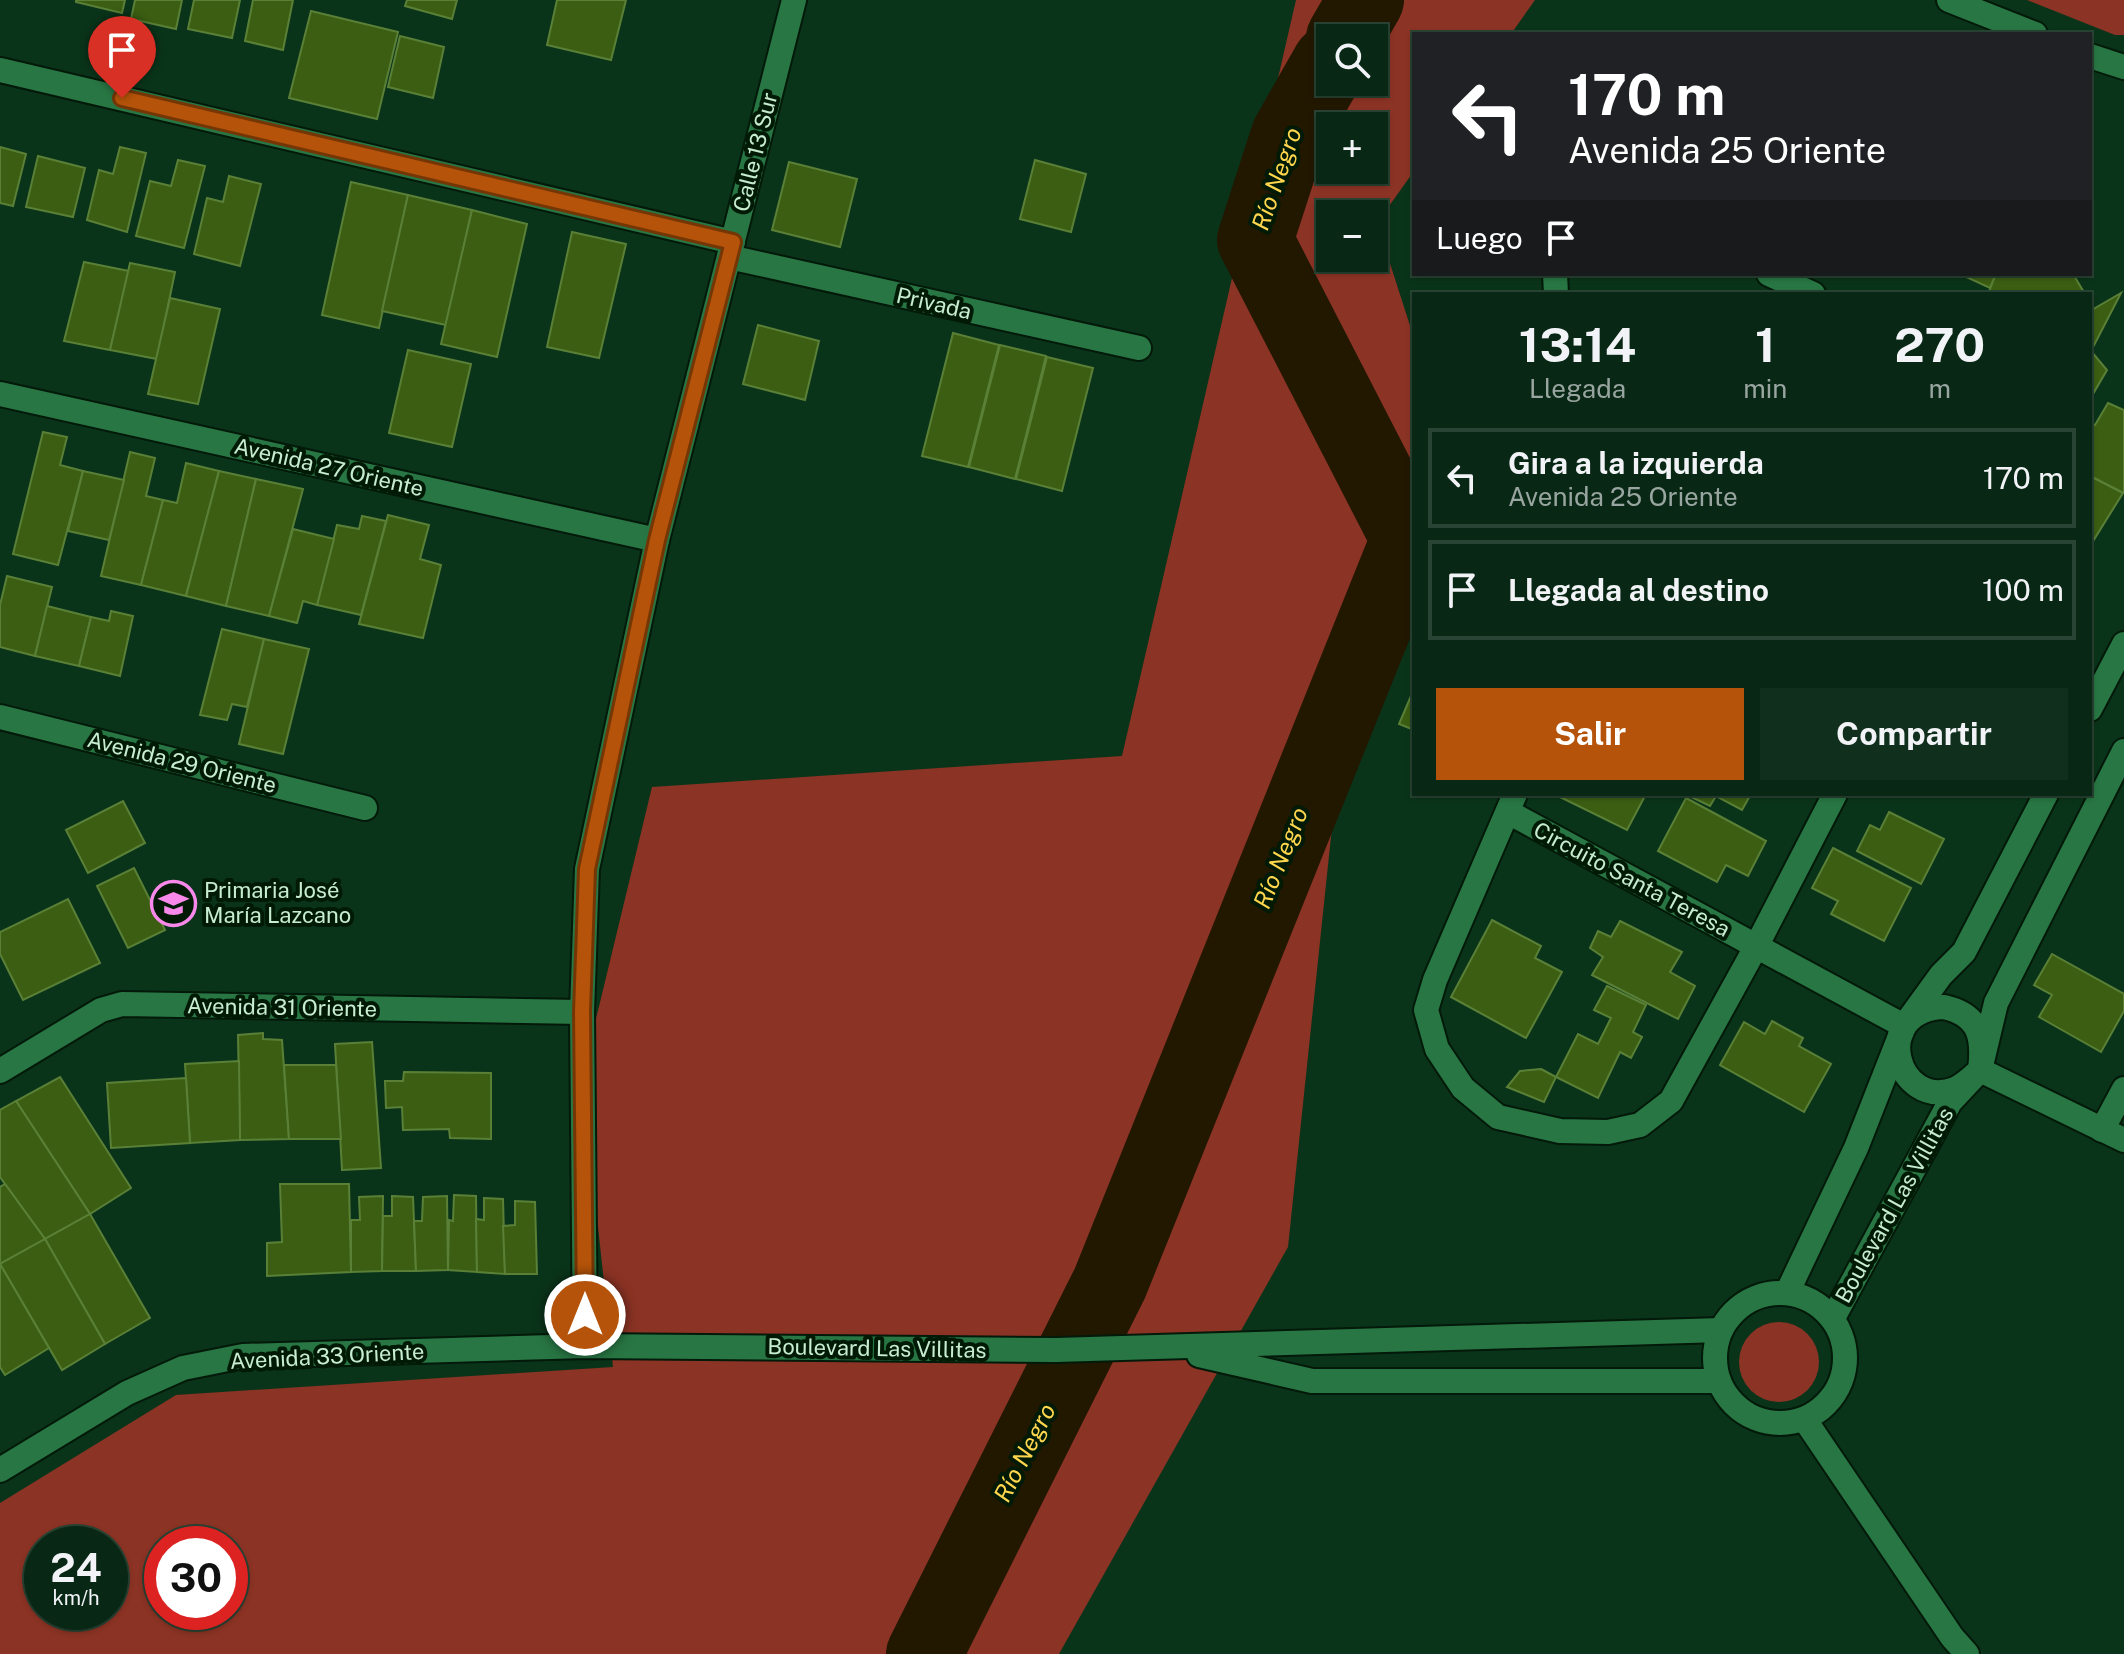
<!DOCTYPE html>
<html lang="es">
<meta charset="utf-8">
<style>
:root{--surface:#082714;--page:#112f1d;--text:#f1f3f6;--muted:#98a5a0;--line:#294434;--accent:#b45309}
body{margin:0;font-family:"Public Sans",sans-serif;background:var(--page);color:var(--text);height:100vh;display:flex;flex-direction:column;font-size:30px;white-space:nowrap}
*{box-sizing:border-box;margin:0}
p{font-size:26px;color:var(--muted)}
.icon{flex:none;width:44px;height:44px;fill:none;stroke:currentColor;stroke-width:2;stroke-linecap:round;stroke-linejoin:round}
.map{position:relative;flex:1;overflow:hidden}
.sheet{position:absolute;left:1412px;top:292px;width:680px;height:504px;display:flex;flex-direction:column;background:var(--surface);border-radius:0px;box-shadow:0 2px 6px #0004,0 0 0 2px var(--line)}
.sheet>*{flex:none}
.banner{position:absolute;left:1412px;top:32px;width:680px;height:244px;border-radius:0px;box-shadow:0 2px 6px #0004,0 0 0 2px var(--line);background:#202124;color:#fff;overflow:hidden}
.fabs{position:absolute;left:1316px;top:24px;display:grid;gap:16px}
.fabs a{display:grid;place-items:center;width:72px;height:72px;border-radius:0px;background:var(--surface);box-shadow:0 2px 6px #0004,0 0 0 2px var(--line);font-size:40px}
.speed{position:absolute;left:24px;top:1526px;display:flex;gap:16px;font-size:40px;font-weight:700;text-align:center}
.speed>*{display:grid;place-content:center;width:104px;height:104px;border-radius:50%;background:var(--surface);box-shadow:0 2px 6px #0004,0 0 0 2px var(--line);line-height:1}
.speed small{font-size:20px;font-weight:400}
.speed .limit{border:12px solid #d22;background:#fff;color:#111}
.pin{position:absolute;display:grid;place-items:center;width:68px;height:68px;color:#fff;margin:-82px -34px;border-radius:50% 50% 50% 0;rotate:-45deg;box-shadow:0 0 8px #0007}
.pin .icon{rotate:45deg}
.me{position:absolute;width:88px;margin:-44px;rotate:0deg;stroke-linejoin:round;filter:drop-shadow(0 0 6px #0008)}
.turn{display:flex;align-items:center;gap:28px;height:168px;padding:0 24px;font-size:36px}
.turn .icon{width:104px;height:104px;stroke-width:2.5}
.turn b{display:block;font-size:56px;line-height:68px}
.then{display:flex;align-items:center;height:76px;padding:0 24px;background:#0003;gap:16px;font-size:30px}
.eta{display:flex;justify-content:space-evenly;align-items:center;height:136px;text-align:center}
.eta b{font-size:48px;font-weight:700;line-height:56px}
.button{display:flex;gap:16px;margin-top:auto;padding:16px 24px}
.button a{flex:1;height:92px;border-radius:0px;background:var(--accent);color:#fff;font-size:32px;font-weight:700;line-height:92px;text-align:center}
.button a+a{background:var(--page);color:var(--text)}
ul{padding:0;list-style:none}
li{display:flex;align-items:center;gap:24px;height:100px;margin:0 16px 12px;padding:0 8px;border:4px solid var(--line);border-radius:0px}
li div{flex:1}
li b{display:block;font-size:30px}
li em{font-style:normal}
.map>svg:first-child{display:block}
.green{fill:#8b3324;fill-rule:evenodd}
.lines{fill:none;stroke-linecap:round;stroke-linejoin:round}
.river{stroke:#221800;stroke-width:76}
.building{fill:#3b5e12;stroke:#5a8037;stroke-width:2}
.minor-casing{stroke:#031909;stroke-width:28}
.minor{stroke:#287643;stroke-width:24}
.route-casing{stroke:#753606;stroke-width:20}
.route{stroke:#b45309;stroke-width:14}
.labels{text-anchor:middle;stroke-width:8;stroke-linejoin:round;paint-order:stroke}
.street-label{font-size:22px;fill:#c7eccf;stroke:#001a06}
.poi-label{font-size:22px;fill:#c7eccf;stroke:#001a06;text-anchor:start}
.water-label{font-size:24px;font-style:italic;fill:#ffd64d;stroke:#001a06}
</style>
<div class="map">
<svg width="2124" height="1654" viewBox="0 0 2124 1654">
<rect width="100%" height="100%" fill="#0a341a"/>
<!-- green -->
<g class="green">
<path d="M1296,0h239l-24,34h-97v137l-37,52 37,115v288l-82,201 -44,420 -229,407h-1059v-151l176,-108 437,-28 -31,-290 70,-290 470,-31zM1330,38h44v44h-44zM1330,126h44v44h-44zM1330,214h44v44h-44zM42,1544h68v68h-68zM162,1544h68v68h-68z"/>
<path d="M2027,0h97v35h-9z"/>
<circle cx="1779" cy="1362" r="40"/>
</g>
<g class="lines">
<!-- river -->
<g class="river">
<path d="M1344,38l22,-38"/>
<path d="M924,1654l186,-371 299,-744 -154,-299 34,-105 41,-72"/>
</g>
</g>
<!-- building -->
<g class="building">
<path d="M76,0h49l-3,13 -46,-11z"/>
<path d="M135,0h47l-6,29 -45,-10z"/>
<path d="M194,0h46l-8,38 -44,-9z"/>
<path d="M253,0h40l-10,50 -38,-9z"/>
<path d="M407,0h50l-5,19 -47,-13z"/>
<path d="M557,0h69l-15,60 -64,-15z"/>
<path d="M311,11l87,21 -21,87 -88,-21z"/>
<path d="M400,36l44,11 -11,51 -45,-11z"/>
<path d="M0,147l26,7 -13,52 -13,-3z"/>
<path d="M120,147l26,6 -19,79 -40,-12 12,-50 14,4z"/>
<path d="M38,156l47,12 -12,49 -47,-10z"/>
<path d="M178,160l27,6 -21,82 -48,-12 14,-55 21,5z"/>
<path d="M1035,160l51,14 -15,58 -51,-13z"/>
<path d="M789,162l68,17 -17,68 -68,-17z"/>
<path d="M229,176l32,8 -21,82 -46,-12 13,-56 16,4z"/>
<path d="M351,182l57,13 -29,133 -57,-13z"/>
<path d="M408,195l64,15 -26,115 -64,-14z"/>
<path d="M472,210l55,14 -30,133 -56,-13z"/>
<path d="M572,232l54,12 -27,114 -52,-11z"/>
<path d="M84,262l45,9 -19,79 -46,-9z"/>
<path d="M130,263l45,9 -18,87 -47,-9z"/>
<path d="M1960,274h36l-6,14z"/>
<path d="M1996,274h77l12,20h-97z"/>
<path d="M2121,293l-30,58 16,19 -17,29v-88z"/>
<path d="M170,298l50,11 -22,95 -50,-10z"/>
<path d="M758,325l61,16 -14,59 -62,-16z"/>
<path d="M953,333l46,12 -31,122 -46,-11z"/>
<path d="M1000,345l46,11 -31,123 -46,-12z"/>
<path d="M408,350l63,14 -19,83 -63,-14z"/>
<path d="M1047,357l46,11 -31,123 -46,-12z"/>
<path d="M2108,403l16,7v83l-34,-17v-53l5,2z"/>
<path d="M43,432l24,5 -7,28 23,6 -25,94 -45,-11z"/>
<path d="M130,452l25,6 -9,38 17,4 -22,85 -40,-9z"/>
<path d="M186,463l33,8 -33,125 -45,-11 22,-85 14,3z"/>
<path d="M83,471l41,9 -15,60 -41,-9z"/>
<path d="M219,471l37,8 -30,127 -40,-10z"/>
<path d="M2090,476l33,17 -33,53z"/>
<path d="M256,479l47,10 -34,127 -43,-10z"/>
<path d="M388,515l41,10 -9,34 21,6 -18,73 -64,-14z"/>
<path d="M362,516l24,5 -25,94 -44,-10 20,-80 22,4z"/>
<path d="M293,529l41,10 -17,66 -14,-4 -6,22 -28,-7z"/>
<path d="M7,576l45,11 -17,69 -35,-9v-42z"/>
<path d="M47,606l44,11 -12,49 -44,-10z"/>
<path d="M111,611l22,5 -13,60 -41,-10 12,-49 18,4z"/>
<path d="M222,629l42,10 -17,68 -15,-3 -5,16 -27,-5z"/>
<path d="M264,639l45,10 -26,105 -44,-10z"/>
<path d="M1414,689v41l-15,-6z"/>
<path d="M1554,794h92l-19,36z"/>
<path d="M1685,794h66l-9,16 -26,-14 -6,10z"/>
<path d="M1686,798l80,43 -18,35 -22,-11 -9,17 -59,-31z"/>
<path d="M123,801l22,42 -57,30 -22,-43z"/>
<path d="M1889,812l55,27 -23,45 -64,-33 13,-26 10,5z"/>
<path d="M1833,848l78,40 -27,53 -53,-27 7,-13 -26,-13z"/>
<path d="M134,868l31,62 -37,18 -31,-62z"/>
<path d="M68,899l32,64 -77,37 -23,-46v-22z"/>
<path d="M1492,920l49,26 -6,12 27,14 -36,66 -75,-41z"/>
<path d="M1620,921l62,31 -12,20 25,14 -17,33 -86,-44 11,-18 -13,-9 8,-17 13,6z"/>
<path d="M2052,954l72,40v17l-23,41 -62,-35 13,-22 -18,-10z"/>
<path d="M1607,986l39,19 -13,27 9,5 -11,21 -11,-6 -22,46 -42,-21 22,-43 20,10 13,-26 -17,-8z"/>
<path d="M1772,1021l31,17 -4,8 32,18 -27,48 -84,-47 24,-43 21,12z"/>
<path d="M263,1033v6l19,1 7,99 -49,1 -2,-105z"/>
<path d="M372,1042l9,126 -39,2 -7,-126z"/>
<path d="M239,1061l1,79 -50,3 -5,-79z"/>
<path d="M284,1065h52l5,74h-52z"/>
<path d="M1541,1069l15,8 -12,25 -37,-15 13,-16z"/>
<path d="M404,1072l87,1v66l-41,-1 -1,-9 -46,1 -1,-23 -16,1 -1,-27h18z"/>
<path d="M60,1077l71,111 -41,26 -74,-113z"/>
<path d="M186,1078l4,65 -79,5 -4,-65z"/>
<path d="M16,1101l74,113 -45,25 -45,-62v-67z"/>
<path d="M5,1184l40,55 -45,25v-77z"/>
<path d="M280,1184h69l2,88 -84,4v-33l15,-1z"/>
<path d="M454,1195l22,1 1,76 -29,-2 1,-50 4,1z"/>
<path d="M383,1196l-1,75 -31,1v-52h9l-1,-23z"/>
<path d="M392,1196l21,1 3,74h-34l1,-55h9z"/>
<path d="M447,1196l1,74 -32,1 -2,-50h8l1,-24z"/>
<path d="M484,1198l19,1 2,75 -28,-2 -1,-53 8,1z"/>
<path d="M515,1201l20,1 2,72h-32l-2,-48 12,-1z"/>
<path d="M90,1214l60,104 -45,26 -60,-105z"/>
<path d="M45,1239l60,105 -43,26 -62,-106z"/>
<path d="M0,1264l49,84 -44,27 -5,-8z"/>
</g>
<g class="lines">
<defs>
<g id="minor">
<path d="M1949,0l86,34"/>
<path d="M2090,56l34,11"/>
<path d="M0,70l733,172"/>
<path d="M729,257l410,91"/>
<path d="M1555,274l1,20"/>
<path d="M1769,274l44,20"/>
<path d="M0,394l657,146"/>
<path d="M2090,709l34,-65"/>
<path d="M0,717l365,91"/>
<path d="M1515,794l-80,186 -9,30 11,39 26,39 35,29 62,14 48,1 32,-7 31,-24 86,-156 78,-151"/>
<path d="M1508,812l396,214"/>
<path d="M1944,1007c36,8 40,31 36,63 -8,7 -16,15 -25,19 -59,22 -86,-79 -11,-82z"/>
<path d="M1980,1070l144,70"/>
<path d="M0,1071l101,-61 21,-6 460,8"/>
<path d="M2102,1130l22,-41"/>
<circle cx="1780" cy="1358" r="65"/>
<path d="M1787,1293l69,-145 48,-122 37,-51 23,-23 82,-158"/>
<path d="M1833,1318l117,-216 30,-32 16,-67 128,-252"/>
<path d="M585,1346l-3,-334 5,-143 70,-329 137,-540"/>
<path d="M1199,1355l113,26h407"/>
<path d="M1805,1420l147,217 15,17"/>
<path d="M0,1470l127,-77 56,-25 60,-12 342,-10 471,4 665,-20"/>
</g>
</defs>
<!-- minor casing -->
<use href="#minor" class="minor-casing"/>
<!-- minor -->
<use href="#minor" class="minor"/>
</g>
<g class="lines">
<defs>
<path id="route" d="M122,98l611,144 -76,298 -70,329 -5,143 3,303"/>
</defs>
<!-- route casing -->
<use href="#route" class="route-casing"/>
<!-- route -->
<use href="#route" class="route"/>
</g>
<!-- icons -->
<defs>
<symbol id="school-ring" viewBox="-11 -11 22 22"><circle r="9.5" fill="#001a06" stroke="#f888ea" stroke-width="1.5"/><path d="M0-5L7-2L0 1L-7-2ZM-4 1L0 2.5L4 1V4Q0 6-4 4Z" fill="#f888ea"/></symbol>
</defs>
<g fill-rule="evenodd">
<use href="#school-ring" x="148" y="878" width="51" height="51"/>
</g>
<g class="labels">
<!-- street labels -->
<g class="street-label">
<text transform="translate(755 152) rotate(-76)" y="8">Calle 13 Sur</text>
<text transform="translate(934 303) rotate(13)" y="8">Privada</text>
<text transform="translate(329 467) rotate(13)" y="8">Avenida 27 Oriente</text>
<text transform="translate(182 762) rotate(14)" y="8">Avenida 29 Oriente</text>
<text transform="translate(1632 879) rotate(28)" y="8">Circuito Santa Teresa</text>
<text transform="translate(282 1007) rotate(1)" y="8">Avenida 31 Oriente</text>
<text transform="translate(1894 1205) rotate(-61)" y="8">Boulevard Las Villitas</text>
<text transform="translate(877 1348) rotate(1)" y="8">Boulevard Las Villitas</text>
<text transform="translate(327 1356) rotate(-3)" y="8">Avenida 33 Oriente</text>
</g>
<!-- poi labels -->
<g class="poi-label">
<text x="204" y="898">Primaria José<tspan x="204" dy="25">María Lazcano</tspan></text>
</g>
<!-- water labels -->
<g class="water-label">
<text transform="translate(1277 179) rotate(-71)" y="8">Río Negro</text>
<text transform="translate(1281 858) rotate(-68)" y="8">Río Negro</text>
<text transform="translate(1025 1453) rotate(-63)" y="8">Río Negro</text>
</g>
</g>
</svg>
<div class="fabs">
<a><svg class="icon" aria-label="search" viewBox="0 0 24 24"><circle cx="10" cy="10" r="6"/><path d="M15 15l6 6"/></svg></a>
<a>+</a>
<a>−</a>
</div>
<div class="speed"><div>24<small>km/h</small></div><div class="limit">30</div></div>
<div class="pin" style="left:122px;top:98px;background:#d93025"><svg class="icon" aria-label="arrive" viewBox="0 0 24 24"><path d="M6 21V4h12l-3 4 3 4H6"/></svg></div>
<svg class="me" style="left:585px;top:1315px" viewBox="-20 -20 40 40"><circle r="17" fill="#b45309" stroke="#fff" stroke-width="3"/><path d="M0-11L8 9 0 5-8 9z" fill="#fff"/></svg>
<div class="banner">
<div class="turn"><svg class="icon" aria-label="left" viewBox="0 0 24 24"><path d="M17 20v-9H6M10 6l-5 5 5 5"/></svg><div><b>170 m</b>Avenida 25 Oriente</div></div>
<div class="then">Luego<svg class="icon" aria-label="arrive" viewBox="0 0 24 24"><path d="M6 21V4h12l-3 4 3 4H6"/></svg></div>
</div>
<section class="sheet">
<div class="eta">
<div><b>13:14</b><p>Llegada</p></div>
<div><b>1</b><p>min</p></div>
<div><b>270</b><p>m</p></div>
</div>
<ul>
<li><svg class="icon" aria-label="left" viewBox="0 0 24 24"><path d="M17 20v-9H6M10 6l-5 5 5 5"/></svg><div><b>Gira a la izquierda</b><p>Avenida 25 Oriente</p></div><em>170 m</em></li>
<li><svg class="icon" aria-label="arrive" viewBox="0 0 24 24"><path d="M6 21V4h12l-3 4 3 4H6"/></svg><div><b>Llegada al destino</b></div><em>100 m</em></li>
</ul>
<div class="button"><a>Salir</a><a>Compartir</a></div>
</section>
</div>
